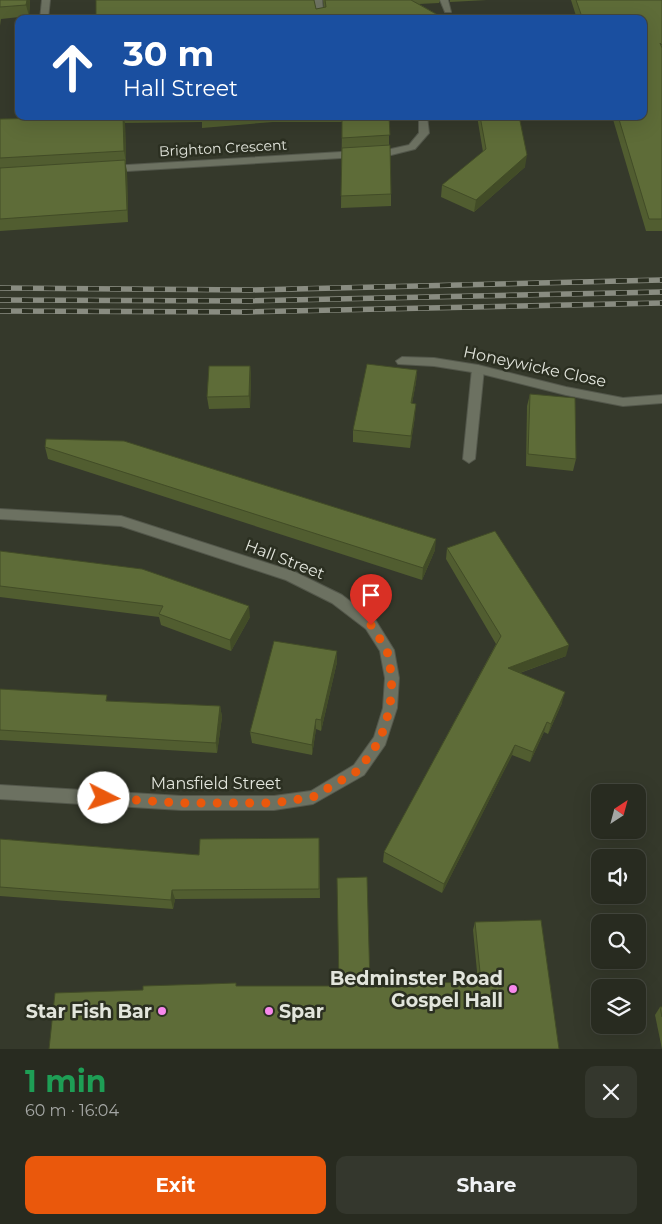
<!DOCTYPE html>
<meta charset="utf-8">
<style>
:root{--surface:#282b20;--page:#34372d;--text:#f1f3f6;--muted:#a5a7a5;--line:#44473e;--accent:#ea580c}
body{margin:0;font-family:Montserrat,sans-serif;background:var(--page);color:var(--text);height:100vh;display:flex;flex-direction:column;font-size:19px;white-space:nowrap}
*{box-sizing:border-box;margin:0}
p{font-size:16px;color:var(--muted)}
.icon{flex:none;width:28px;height:28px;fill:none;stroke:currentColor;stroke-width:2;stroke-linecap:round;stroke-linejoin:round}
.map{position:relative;height:1049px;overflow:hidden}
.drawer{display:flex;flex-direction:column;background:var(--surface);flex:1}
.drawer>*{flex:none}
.hud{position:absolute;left:15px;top:15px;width:632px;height:105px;border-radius:10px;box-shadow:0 5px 20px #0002,0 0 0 1px var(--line);background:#1a4fa0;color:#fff;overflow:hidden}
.needle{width:32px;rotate:36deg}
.buttons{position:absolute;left:591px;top:784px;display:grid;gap:10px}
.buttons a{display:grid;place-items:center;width:55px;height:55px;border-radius:10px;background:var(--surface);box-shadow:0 5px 20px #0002,0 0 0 1px var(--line);font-size:25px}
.pin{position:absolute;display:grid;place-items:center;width:42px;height:42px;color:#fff;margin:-51px -21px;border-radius:50% 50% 50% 0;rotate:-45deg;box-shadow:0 0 5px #0007}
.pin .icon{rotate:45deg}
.me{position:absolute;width:55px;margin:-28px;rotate:94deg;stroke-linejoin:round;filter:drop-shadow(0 0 4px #0008)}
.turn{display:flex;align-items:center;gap:18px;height:105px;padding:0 25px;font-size:22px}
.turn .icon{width:65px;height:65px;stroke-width:2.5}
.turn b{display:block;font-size:35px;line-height:42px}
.round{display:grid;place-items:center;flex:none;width:52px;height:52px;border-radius:10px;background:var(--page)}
.head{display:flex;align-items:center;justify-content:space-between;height:85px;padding:0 25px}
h1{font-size:30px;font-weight:700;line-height:38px;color:#1e9e55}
.cta{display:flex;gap:10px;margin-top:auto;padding:10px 25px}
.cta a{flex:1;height:58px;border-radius:10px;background:var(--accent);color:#fff;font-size:20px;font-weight:700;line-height:58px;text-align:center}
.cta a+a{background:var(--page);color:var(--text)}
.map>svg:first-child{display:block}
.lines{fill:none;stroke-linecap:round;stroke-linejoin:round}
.lane-casing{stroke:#53574b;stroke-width:2}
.street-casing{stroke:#53574b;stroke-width:2}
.lane{fill:#6c7161;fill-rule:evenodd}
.street{fill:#6c7161;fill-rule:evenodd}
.rail-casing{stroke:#898c81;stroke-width:5.5}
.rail{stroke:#2b2f21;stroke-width:4;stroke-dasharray:11;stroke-linecap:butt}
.wall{fill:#515d30}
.shaded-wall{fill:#424c27}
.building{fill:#5e6c38;stroke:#424c27}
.route{stroke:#ea580c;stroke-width:9;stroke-dasharray:0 16.2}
.poi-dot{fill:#f788eb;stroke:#2b2f21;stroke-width:2}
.labels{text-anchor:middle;stroke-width:5;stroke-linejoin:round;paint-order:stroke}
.far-street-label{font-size:14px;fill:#e2e5dc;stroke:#2b2f21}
.street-label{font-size:16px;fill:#e2e5dc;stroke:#2b2f21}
.near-poi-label{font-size:19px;font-weight:bold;fill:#e2e5dc;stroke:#2b2f21;text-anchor:end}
</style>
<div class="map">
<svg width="662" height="1049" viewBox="0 0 662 1049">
<rect width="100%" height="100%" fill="#35392b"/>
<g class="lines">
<defs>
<g id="lane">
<path d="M440,0h8l3,12h-6z"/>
<path d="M478,365l6,4 -9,90 -6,4 -6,-4 9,-90z"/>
</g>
<g id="street">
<path d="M42,0h8l-2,19h-8z"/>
<path d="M314,0h8l2,19h-8z"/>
<path d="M419,116h8l2,17 -14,16 -24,6 -280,17 -5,-3 5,-3 280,-17 18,-4 10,-12z"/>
<path d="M402,357l32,1 44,7 88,22 57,11 39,-3v8l-39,3 -57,-11 -88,-22 -44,-7 -36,-2 -2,-3z"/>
<path d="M0,509l121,7 174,56 47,23 34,26 18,29 5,28 -2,30 -12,37 -21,30 -51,29 -39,6h-93l-181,-11v-14l181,11h93l37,-5 43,-26 20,-28 9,-29 2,-30 -5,-27 -14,-22 -34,-26 -46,-23 -165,-54 -121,-7z"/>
</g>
</defs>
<!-- lane casing -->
<use href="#lane" class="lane-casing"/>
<!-- street casing -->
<use href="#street" class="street-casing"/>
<!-- lane -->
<use href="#lane" class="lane"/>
<!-- street -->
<use href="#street" class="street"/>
<defs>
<g id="rail">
<path d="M0,288l250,2 412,-10"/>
<path d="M0,300l248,1 414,-9"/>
<path d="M0,311l246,1 416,-9"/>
</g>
</defs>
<!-- rail casing -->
<use href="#rail" class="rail-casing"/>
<!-- rail -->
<use href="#rail" class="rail"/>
</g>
<!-- wall -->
<g class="wall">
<path d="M0,0h30l-1,16 -28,3 -1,7z"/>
<path d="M323,0h117l-1,3 -20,1 26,15 -129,-10 8,-1z"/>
<path d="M450,0h37l-37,2z"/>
<path d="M571,0h91v231h-16l-34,-115h32v-97h-67z"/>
<path d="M53,116h336v29l2,49v12l-50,2 1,-86h-69l-71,6v-6l-77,1 1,40h-1l2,9 1,50 -128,9v-112l53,-1z"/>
<path d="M477,116h42l6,51 -51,45 -33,-15 1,-12 41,-33z"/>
<path d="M250,366l1,12 -1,30 -41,1 -2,-12z"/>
<path d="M417,370l-1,12 -4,21 3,13 -5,32 -57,-6v-12z"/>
<path d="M530,394l46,65 -3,12 -47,-5 1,-60z"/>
<path d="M45,447l390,103 -13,30 -374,-121z"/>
<path d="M447,548l119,108 -46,17 42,30 -14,31 -4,-2 -14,30 -18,-7 -70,138 -59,-31 1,-10 112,-208 -50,-85z"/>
<path d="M0,551l250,66 -19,34 -70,-26 -2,-8 -159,-20z"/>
<path d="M337,662l-16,69 -5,-2 -4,26 -60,-12 -2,-11z"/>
<path d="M0,689l109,12 111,5 2,11 -5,36 -217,-13z"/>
<path d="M319,838l1,60 -145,1 -2,10 -173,-13v-57l199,16z"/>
<path d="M475,922l84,127 -416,-59 93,-7v3h103l31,-2 108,-2 -5,-52z"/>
<path d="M660,1007h2v42l-7,-34z"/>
</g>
<!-- shaded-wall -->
<g class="shaded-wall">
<path d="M27,0h3l-1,16 -3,-11z"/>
<path d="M123,116l2,7 1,40 -2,-12z"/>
<path d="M527,155l-2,12 -51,45 2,-12z"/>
<path d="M125,160l2,12 1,50 -1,-12z"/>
<path d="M250,366l1,12 -1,30 -1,-12z"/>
<path d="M417,370l-1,12 -6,33 1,-12z"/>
<path d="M416,404l-1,12 -5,32 1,-12z"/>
<path d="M436,539l-1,11 -13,30 1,-12z"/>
<path d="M249,606l1,11 -19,34 -1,-11z"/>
<path d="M569,645l-3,11 -61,22 3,-10z"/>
<path d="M337,651v11l-16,69v-11z"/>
<path d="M565,692l-3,11 -14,31 3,-10z"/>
<path d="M220,706l2,11 -5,36 -1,-10z"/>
<path d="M316,719v10l-4,26v-10z"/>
<path d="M547,722l-3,10 -14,30 3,-10z"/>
<path d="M515,745l-3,10 -70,138 2,-9z"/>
<path d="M172,890l3,9 -2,10 -2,-9z"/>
</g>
<!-- building -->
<g class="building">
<path d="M0,0h27l-1,5 -26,2z"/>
<path d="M96,0h218l2,9 10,-2 -1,-7h86l34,19h-349z"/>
<path d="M576,0h86v45l-2,-2 2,5v171h-13l-31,-103h26v-97h-56l-2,-4 -4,2z"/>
<path d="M53,116h70l1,35 -124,7v-39l53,-1z"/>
<path d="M342,116h47l1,19 -48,3z"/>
<path d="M480,116h39l8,39 -51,45 -34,-15 44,-36z"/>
<path d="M390,145l1,49 -50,2 1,-48z"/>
<path d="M125,160l2,50 -127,9v-51z"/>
<path d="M367,364l50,6 -6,33 5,1 -5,32 -58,-6z"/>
<path d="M209,366h41l-1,30 -42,1z"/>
<path d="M530,394l45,4 1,61 -48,-5z"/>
<path d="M46,439l78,2 312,98 -13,29 -378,-121z"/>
<path d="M495,531l74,114 -61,23 57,24 -14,32 -4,-2 -14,30 -18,-7 -71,139 -60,-32 117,-216 -54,-88z"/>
<path d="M0,551l142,18 107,37 -19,34 -71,-26 4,-8 -163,-20z"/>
<path d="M274,641l63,10 -16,69 -5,-1 -4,26 -62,-13z"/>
<path d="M0,689l107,6 -1,6 114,5 -4,37 -216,-13z"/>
<path d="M319,838v51l-147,1 -1,10 -171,-13v-48l199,16 1,-16z"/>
<path d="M367,877l3,107 111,-2 -6,-60 66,-2 18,129h-510l6,-56 88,-3v-4l64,-2 29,-1v3h103l-2,-108z"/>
<path d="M660,1007h2v10z"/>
</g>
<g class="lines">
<!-- route -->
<path class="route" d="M104,798l77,5h93l39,-6 46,-27 21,-30 10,-32 2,-30 -5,-28 -16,-25"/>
</g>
<!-- markers -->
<g class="poi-dot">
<circle cx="513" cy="989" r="5"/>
<circle cx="162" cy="1011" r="5"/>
<circle cx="269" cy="1011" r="5"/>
</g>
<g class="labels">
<!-- far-street labels -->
<g class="far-street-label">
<text transform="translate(223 148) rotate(-3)" y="5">Brighton Crescent</text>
</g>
<!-- street labels -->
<g class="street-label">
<text transform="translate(535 366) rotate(12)" y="6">Honeywicke Close</text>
<text transform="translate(285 559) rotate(21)" y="6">Hall Street</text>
<text x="216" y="789">Mansfield Street</text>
</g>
<!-- near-poi labels -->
<g class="near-poi-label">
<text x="503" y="985">Bedminster Road<tspan x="503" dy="22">Gospel Hall</tspan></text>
<text x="152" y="1018">Star Fish Bar</text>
<text x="279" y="1018" text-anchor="start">Spar</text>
</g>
</g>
</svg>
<div class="buttons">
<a><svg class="needle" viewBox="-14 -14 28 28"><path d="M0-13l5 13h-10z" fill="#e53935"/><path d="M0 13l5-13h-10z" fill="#a5a7a5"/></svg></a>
<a><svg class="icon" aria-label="sound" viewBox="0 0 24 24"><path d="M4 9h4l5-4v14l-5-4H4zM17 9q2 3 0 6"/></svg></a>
<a><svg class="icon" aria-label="search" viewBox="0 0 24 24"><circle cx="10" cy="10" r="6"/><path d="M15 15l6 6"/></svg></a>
<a><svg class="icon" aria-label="layers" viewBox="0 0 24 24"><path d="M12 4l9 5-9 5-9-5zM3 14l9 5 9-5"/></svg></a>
</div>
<div class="pin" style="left:371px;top:625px;background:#d93025"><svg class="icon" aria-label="arrive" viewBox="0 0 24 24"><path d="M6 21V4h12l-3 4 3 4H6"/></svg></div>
<svg class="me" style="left:104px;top:798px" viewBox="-20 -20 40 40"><circle r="19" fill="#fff"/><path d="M0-13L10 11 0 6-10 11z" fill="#ea580c"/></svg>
<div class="hud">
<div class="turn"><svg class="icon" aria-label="ahead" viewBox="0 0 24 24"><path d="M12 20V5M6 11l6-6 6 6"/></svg><div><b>30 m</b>Hall Street</div></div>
</div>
</div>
<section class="drawer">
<div class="head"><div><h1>1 min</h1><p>60 m · 16:04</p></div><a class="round"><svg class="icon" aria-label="close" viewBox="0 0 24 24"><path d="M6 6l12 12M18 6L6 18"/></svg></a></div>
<div class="cta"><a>Exit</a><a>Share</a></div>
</section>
